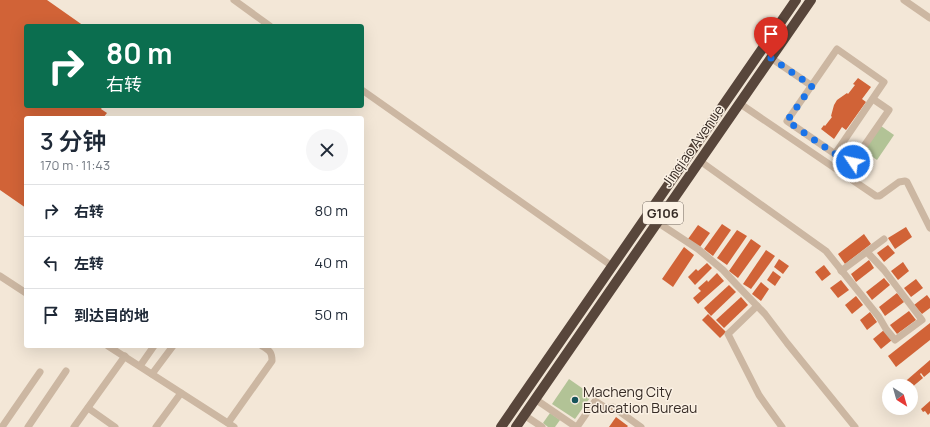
<!DOCTYPE html>
<html lang="zh">
<meta charset="utf-8">
<style>
:root{--surface:#fff;--page:#f6f6f7;--text:#1f2937;--muted:#747a83;--line:#e0e1e3}
body{margin:0;font-family:Manrope,"Noto Sans SC",sans-serif;background:var(--page);color:var(--text);height:100vh;display:flex;flex-direction:column;font-size:15px;white-space:nowrap}
*{box-sizing:border-box;margin:0}
p{font-size:13px;color:var(--muted)}
.icon{flex:none;width:22px;height:22px;fill:none;stroke:currentColor;stroke-width:2;stroke-linecap:round;stroke-linejoin:round}
.map{position:relative;flex:1;overflow:hidden}
.sheet{position:absolute;left:24px;top:116px;width:340px;height:232px;display:flex;flex-direction:column;background:var(--surface);border-radius:4px;box-shadow:0 4px 16px #0002}
.sheet>*{flex:none}
.banner{position:absolute;left:24px;top:24px;width:340px;height:84px;border-radius:4px;box-shadow:0 4px 16px #0002;background:#0b6e4f;color:#fff;overflow:hidden}
.needle{width:26px;rotate:143deg}
.fabs{position:absolute;left:882px;top:379px;display:grid;gap:8px}
.fabs a{display:grid;place-items:center;width:36px;height:36px;border-radius:50%;background:var(--surface);box-shadow:0 4px 16px #0002;font-size:20px}
.pin{position:absolute;display:grid;place-items:center;width:34px;height:34px;color:#fff;margin:-41px -17px;border-radius:50% 50% 50% 0;rotate:-45deg;box-shadow:0 0 4px #0007}
.pin .icon{rotate:45deg}
.me{position:absolute;width:44px;margin:-22px;rotate:304deg;stroke-linejoin:round;filter:drop-shadow(0 0 3px #0008)}
.turn{display:flex;align-items:center;gap:14px;height:84px;padding:0 16px;font-size:18px}
.turn .icon{width:52px;height:52px;stroke-width:2.5}
.turn b{display:block;font-size:28px;line-height:34px}
.round{display:grid;place-items:center;flex:none;width:42px;height:42px;border-radius:21px;background:var(--page)}
.summary{display:flex;align-items:center;justify-content:space-between;height:68px;padding:0 16px}
h1{font-size:24px;font-weight:600;line-height:30px}
ul{padding:0;list-style:none}
li{display:flex;align-items:center;gap:12px;height:52px;padding:0 16px;border-top:1px solid var(--line)}
li div{flex:1}
li b{display:block;font-size:15px}
li em{font-style:normal}
.map>svg:first-child{display:block}
.green{fill:#b2c396}
.building{fill:#d16337}
.lines{fill:none;stroke-linecap:round;stroke-linejoin:round}
.minor{stroke:#ccb7a2;stroke-width:7}
.highway{stroke:#58463b;stroke-width:10}
.route{stroke:#1a73e8;stroke-width:7;stroke-dasharray:0 12.6}
.poi-dot{fill:#17545b;stroke:#fbf1e4;stroke-width:1.5}
.labels{text-anchor:middle;stroke-width:3;stroke-linejoin:round;paint-order:stroke}
.shield{fill:#fbf1e4;stroke:#71665e;stroke-width:1}
.shield-label{font-size:13px;font-weight:bold;fill:#362b25}
.street-label{font-size:14px;fill:#362b25;stroke:#fbf1e4}
.poi-label{font-size:14px;fill:#362b25;stroke:#fbf1e4;text-anchor:start}
</style>
<div class="map">
<svg width="930" height="427" viewBox="0 0 930 427">
<rect width="100%" height="100%" fill="#f3e7d7"/>
<!-- green -->
<g class="green">
<path d="M881,126l13,9 -17,25 -13,-9z"/>
<path d="M569,379l23,16 -17,24 -23,-15z"/>
<path d="M550,413l10,7 -5,7h-7l-5,-4z"/>
</g>
<!-- building -->
<g class="building">
<path d="M0,0h47l37,26h-58v80h77l-2,3 6,4 -4,5h-77v90l-26,-18z"/>
<path d="M858,78l13,9 -9,12 4,3 -20,28 -4,-3 -8,12 -13,-10 3,-4 1,1 7,-9 -1,-1 3,-11 3,-5 10,-7 1,1 7,-9 -2,-1z"/>
<path d="M722,224l9,6 -18,26 -9,-7z"/>
<path d="M698,225l12,8 -10,14 -12,-8z"/>
<path d="M906,227l6,10 -17,12 -7,-11z"/>
<path d="M737,230l10,6 -20,29 -10,-7z"/>
<path d="M864,234l7,10 -26,20 -7,-10z"/>
<path d="M751,239l10,7 -23,32 -9,-7z"/>
<path d="M888,245l7,8 -11,9 -7,-9z"/>
<path d="M684,247l10,8 -21,32 -11,-8z"/>
<path d="M766,250l9,6 -24,33 -8,-5z"/>
<path d="M779,259l10,7 -6,8 -9,-7z"/>
<path d="M869,260l5,8 -18,14 -5,-8z"/>
<path d="M903,262l6,9 -11,9 -7,-9z"/>
<path d="M707,263l5,5 -17,17 -7,-8 8,-8 2,2z"/>
<path d="M824,265l7,9 -9,7 -7,-9z"/>
<path d="M773,271l8,6 -6,9 -8,-6z"/>
<path d="M717,273l7,8 -26,23 -5,-6 8,-7 -3,-3 9,-8 1,2z"/>
<path d="M884,278l6,7 -18,15 -6,-8z"/>
<path d="M916,279l7,9 -12,9 -7,-9z"/>
<path d="M841,280l8,10 -11,8 -8,-10z"/>
<path d="M761,282l8,7 -8,12 -9,-7z"/>
<path d="M729,285l7,7 -25,24 -7,-8z"/>
<path d="M897,293l7,9 -19,14 -6,-9z"/>
<path d="M927,295l3,4v9l-8,6 -8,-9z"/>
<path d="M856,296l7,9 -11,9 -7,-9z"/>
<path d="M741,297l7,8 -24,23 -8,-8z"/>
<path d="M909,311l7,9 -19,14 -7,-9z"/>
<path d="M870,312l7,10 -10,8 -7,-10z"/>
<path d="M708,314l18,18 -6,6 -18,-18z"/>
<path d="M930,323v17l-34,27 -8,-11z"/>
<path d="M884,330l8,10 -11,9 -8,-10z"/>
<path d="M930,360v12l-6,5 -3,-4 -1,1 3,4 -12,10v-2h-11z"/>
<path d="M930,401v12l-2,2 -3,-4 -2,1 -2,-3z"/>
<path d="M616,417l12,9 -1,1h-18z"/>
</g>
<g class="lines">
<!-- minor -->
<g class="minor">
<path d="M234,0l36,26"/>
<path d="M904,0l26,18"/>
<path d="M837,49l47,33 -49,72 -48,-33z"/>
<path d="M771,58l41,28"/>
<path d="M362,90l250,176"/>
<path d="M739,103l137,93h3l2,-1 18,-13 6,-1 2,1 23,46"/>
<path d="M837,151l16,11 36,-52 -16,-11"/>
<path d="M700,161l126,90 53,66 7,12 9,11 27,-20 -38,-50 -17,-18"/>
<path d="M657,222l41,27 25,21 13,14 29,30 22,29 68,84"/>
<path d="M841,271l43,-32"/>
<path d="M0,276l26,17"/>
<path d="M757,306l-29,28 31,61 7,10 16,22"/>
<path d="M108,346l126,81"/>
<path d="M140,366l14,-20"/>
<path d="M152,374l21,-28"/>
<path d="M535,399l41,28"/>
<path d="M88,408l27,19"/>
<path d="M524,415l18,12"/>
<path d="M228,423l44,-62c0,-9 -2,-10 -10,-15"/>
<path d="M2,427l38,-55"/>
<path d="M28,427l38,-56"/>
<path d="M74,427l51,-71"/>
<path d="M156,427l25,-34"/>
<path d="M577,427l18,-26 11,7 7,-1 28,20"/>
</g>
<!-- highway -->
<g class="highway">
<path d="M501,427l295,-427"/>
<path d="M516,427l295,-427"/>
</g>
</g>
<g class="lines">
<!-- route -->
<path class="route" d="M771,58l41,28 -25,35 48,33 2,-3 16,11"/>
</g>
<!-- markers -->
<circle class="poi-dot" cx="575" cy="400" r="4"/>
<g class="labels">
<!-- shield labels -->
<rect class="shield" x="643" y="202" width="40" height="22" rx="3"/>
<g class="shield-label">
<text x="663" y="218">G106</text>
</g>
<!-- street labels -->
<g class="street-label">
<text transform="translate(693 146) rotate(-55)" y="5">Jinqiao Avenue</text>
</g>
<!-- poi labels -->
<g class="poi-label">
<text x="583" y="397">Macheng City<tspan x="583" dy="16">Education Bureau</tspan></text>
</g>
</g>
</svg>
<div class="fabs">
<a><svg class="needle" viewBox="-14 -14 28 28"><path d="M0-13l5 13h-10z" fill="#e53935"/><path d="M0 13l5-13h-10z" fill="#747a83"/></svg></a>
</div>
<div class="pin" style="left:771px;top:58px;background:#d93025"><svg class="icon" aria-label="arrive" viewBox="0 0 24 24"><path d="M6 21V4h12l-3 4 3 4H6"/></svg></div>
<svg class="me" style="left:853px;top:162px" viewBox="-20 -20 40 40"><circle r="17" fill="#1a73e8" stroke="#fff" stroke-width="3"/><path d="M0-11L8 9 0 5-8 9z" fill="#fff"/></svg>
<div class="banner">
<div class="turn"><svg class="icon" aria-label="right" viewBox="0 0 24 24"><path d="M7 20v-9h11M14 6l5 5-5 5"/></svg><div><b>80 m</b>右转</div></div>
</div>
<section class="sheet">
<div class="summary"><div><h1>3 分钟</h1><p>170 m · 11:43</p></div><a class="round"><svg class="icon" aria-label="close" viewBox="0 0 24 24"><path d="M6 6l12 12M18 6L6 18"/></svg></a></div>
<ul>
<li><svg class="icon" aria-label="right" viewBox="0 0 24 24"><path d="M7 20v-9h11M14 6l5 5-5 5"/></svg><div><b>右转</b></div><em>80 m</em></li>
<li><svg class="icon" aria-label="left" viewBox="0 0 24 24"><path d="M17 20v-9H6M10 6l-5 5 5 5"/></svg><div><b>左转</b></div><em>40 m</em></li>
<li><svg class="icon" aria-label="arrive" viewBox="0 0 24 24"><path d="M6 21V4h12l-3 4 3 4H6"/></svg><div><b>到达目的地</b></div><em>50 m</em></li>
</ul>
</section>
</div>
